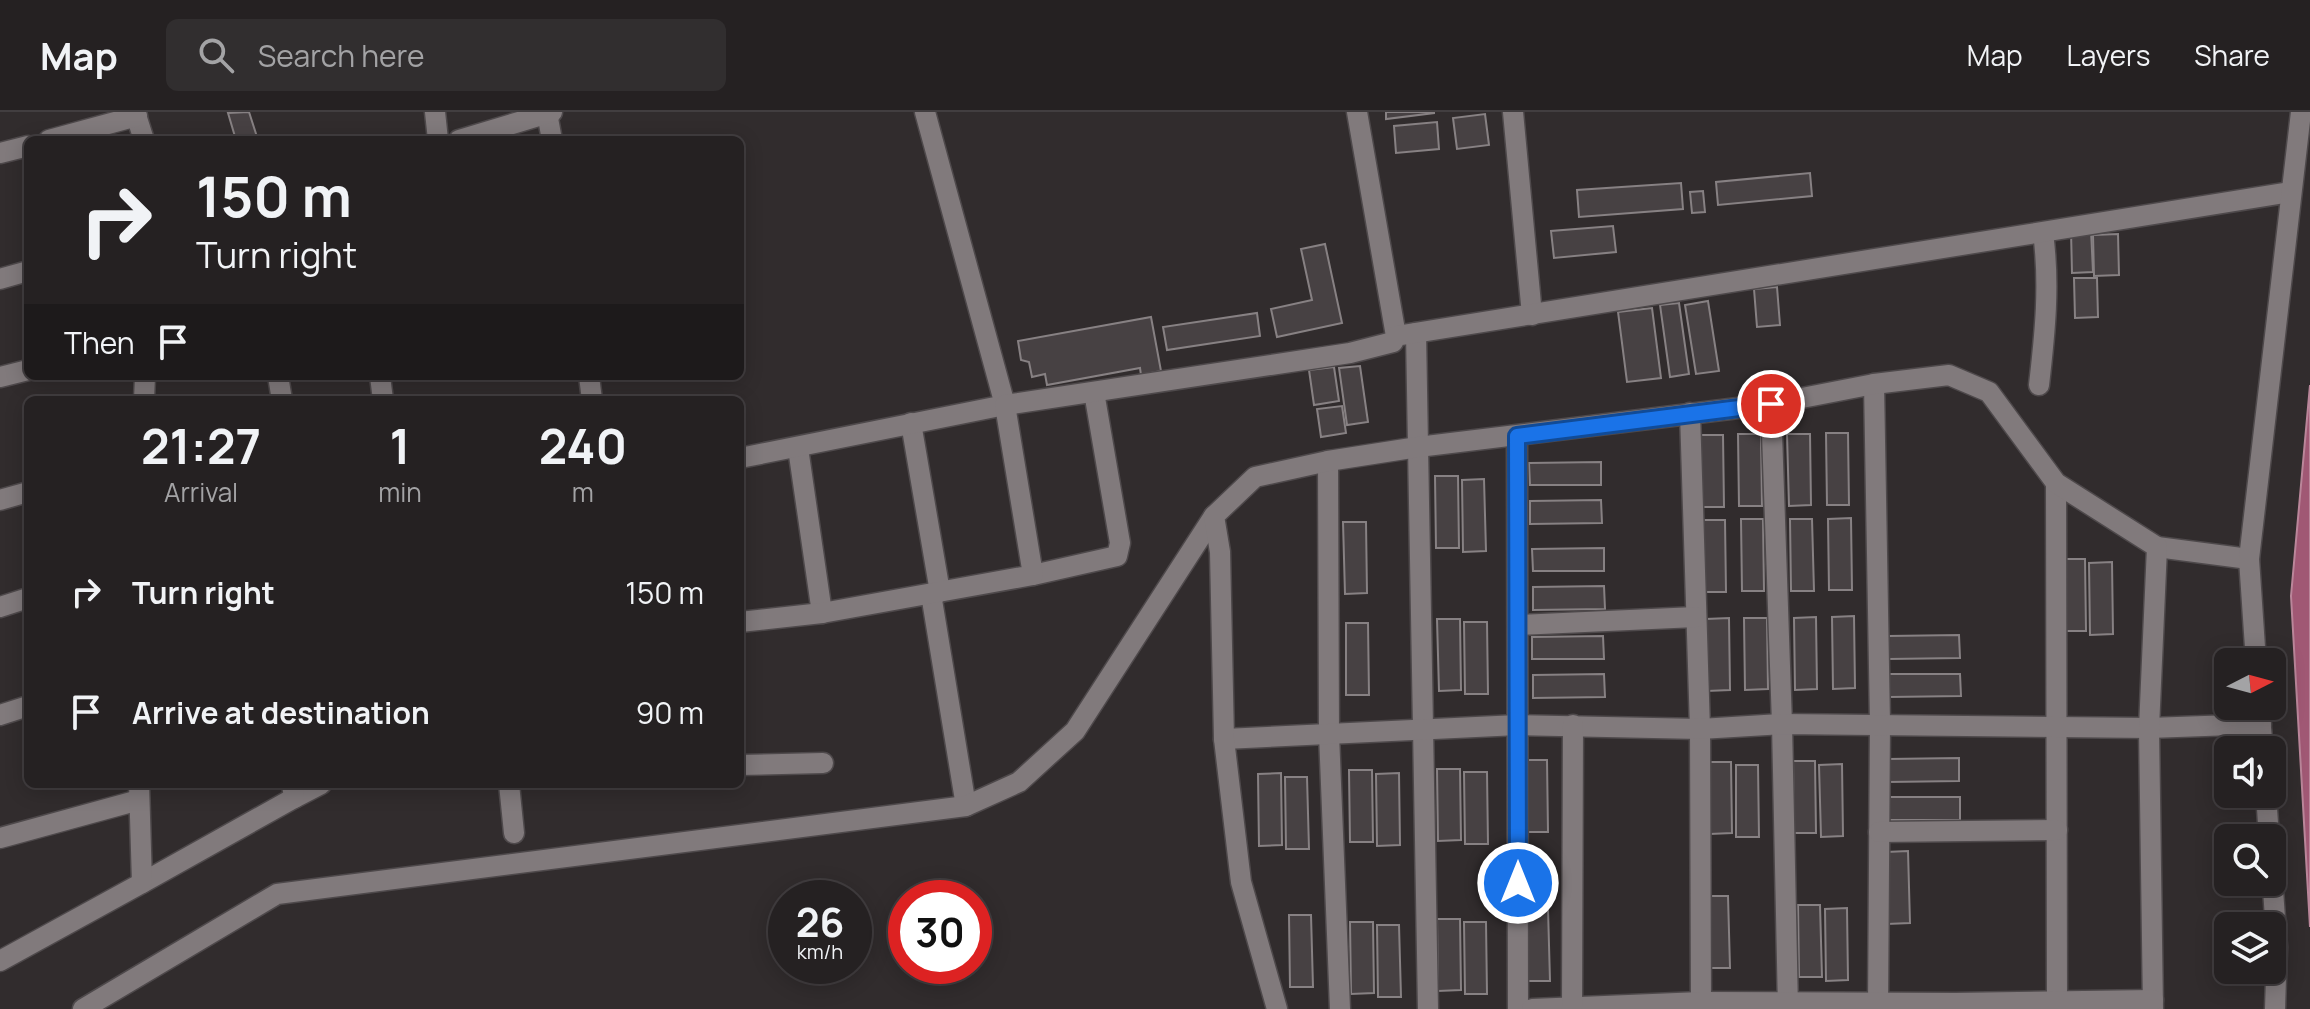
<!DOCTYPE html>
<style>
:root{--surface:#252122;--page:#312e2f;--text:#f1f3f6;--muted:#a3a3a5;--line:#423e40}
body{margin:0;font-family:Manrope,sans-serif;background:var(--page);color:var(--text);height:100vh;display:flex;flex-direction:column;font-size:30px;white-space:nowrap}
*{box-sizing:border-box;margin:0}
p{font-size:26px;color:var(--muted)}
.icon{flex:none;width:44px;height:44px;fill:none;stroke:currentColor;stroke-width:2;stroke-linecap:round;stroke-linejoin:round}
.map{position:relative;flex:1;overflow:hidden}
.side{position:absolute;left:24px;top:284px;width:720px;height:392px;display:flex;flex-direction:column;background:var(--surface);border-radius:12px;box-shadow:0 4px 20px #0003,0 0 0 2px var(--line)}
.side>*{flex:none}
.banner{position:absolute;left:24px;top:24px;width:720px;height:244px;border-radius:12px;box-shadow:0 4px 20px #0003,0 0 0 2px var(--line);background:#252122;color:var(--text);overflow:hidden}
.needle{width:52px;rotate:84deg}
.fabs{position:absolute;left:2214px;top:536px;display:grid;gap:16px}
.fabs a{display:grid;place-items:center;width:72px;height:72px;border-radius:12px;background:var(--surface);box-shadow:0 4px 20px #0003,0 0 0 2px var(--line);font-size:40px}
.speed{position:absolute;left:768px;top:768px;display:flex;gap:16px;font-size:40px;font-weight:700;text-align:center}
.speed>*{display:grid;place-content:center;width:104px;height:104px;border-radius:50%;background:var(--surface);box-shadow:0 4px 20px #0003,0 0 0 2px var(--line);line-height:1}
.speed small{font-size:20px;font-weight:400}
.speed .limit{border:12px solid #d22;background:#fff;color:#111}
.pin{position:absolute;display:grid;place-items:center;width:68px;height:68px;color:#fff;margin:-34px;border:4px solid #fff;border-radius:50%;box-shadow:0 2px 8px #0007}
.me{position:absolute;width:88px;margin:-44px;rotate:0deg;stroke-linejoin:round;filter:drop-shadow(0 0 6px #0008)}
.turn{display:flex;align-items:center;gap:28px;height:168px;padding:0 40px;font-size:36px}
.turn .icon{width:104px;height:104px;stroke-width:2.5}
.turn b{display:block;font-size:56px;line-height:68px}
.then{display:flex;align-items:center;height:76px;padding:0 40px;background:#0003;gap:16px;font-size:30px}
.eta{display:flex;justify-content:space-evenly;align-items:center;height:136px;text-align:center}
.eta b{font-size:48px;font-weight:700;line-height:56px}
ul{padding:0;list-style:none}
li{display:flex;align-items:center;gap:24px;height:120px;padding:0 40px}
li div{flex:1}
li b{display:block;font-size:30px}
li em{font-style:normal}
header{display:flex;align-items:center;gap:48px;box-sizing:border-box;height:112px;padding:0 40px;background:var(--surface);border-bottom:2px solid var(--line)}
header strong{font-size:38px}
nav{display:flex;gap:44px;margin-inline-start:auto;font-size:28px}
.search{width:560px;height:72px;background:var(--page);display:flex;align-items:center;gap:20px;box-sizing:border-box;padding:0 28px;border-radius:12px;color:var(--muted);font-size:30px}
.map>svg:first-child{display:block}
.water{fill:#a05874;stroke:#ba869a;stroke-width:2}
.building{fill:#474143;stroke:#878183;stroke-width:2}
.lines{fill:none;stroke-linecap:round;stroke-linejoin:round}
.minor-casing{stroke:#4e494b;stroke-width:23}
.minor{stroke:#817a7c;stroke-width:20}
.route-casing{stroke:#114b97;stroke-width:20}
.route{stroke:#1a73e8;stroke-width:14}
</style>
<header>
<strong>Map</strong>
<div class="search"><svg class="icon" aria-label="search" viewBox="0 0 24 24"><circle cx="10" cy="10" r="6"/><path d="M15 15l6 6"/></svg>Search here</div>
<nav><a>Map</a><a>Layers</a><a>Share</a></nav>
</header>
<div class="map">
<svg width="2310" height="897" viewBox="0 0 2310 897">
<rect width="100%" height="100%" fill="#312c2d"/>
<!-- water -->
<path class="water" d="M2310,273v542l-19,-331z"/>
<!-- building -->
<g class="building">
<path d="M249,0l9,28h-22l-8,-27z"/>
<path d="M1386,0h48v1l-48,6z"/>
<path d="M1485,2l4,31 -32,4 -4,-31z"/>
<path d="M1437,10l2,27 -43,4 -2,-27z"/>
<path d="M1810,61l2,23 -94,9 -2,-23z"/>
<path d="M1681,71l2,26 -104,8 -2,-27z"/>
<path d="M1703,79l2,21 -13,1 -2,-21z"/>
<path d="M1613,114l3,26 -62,6 -3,-27z"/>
<path d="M2091,118l2,42 -21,1 -1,-42z"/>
<path d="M2118,122l1,41 -25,1 -1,-41z"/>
<path d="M1325,132l17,79 -65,14 -6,-28 41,-9 -11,-51z"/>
<path d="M2074,166h23l1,39 -23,1z"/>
<path d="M1777,175l3,38 -23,2 -3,-38z"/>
<path d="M1708,189l11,70 -23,3 -11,-69z"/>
<path d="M1679,191l10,71 -19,3 -10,-72z"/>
<path d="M1652,196l9,70 -34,4 -9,-70z"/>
<path d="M1257,201l3,23 -93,14 -4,-23z"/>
<path d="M1151,205l10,54 -20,4 -1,-7 -93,17 -2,-11 -13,3 -3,-15 -8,-2 -3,-19z"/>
<path d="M1360,254l8,56 -21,3 -8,-57z"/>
<path d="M1334,255l5,34 -25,4 -5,-35z"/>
<path d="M1342,294l4,27 -25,4 -4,-28z"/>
<path d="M1826,321h22l1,72h-22z"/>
<path d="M1738,322h23l1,72h-23z"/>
<path d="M1787,322h23l1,71 -22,1z"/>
<path d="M1700,323h23l1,72h-23z"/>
<path d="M1601,350v23h-71l-1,-22z"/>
<path d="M1435,364h23l1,72h-23z"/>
<path d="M1484,367l2,72 -23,1 -1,-72z"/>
<path d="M1601,388l1,23 -72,1v-23z"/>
<path d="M1851,406l1,72h-23l-1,-71z"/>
<path d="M1741,407h22l1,72h-22z"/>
<path d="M1790,407h22l2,72h-23z"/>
<path d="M1703,408h22l1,72h-22z"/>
<path d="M1343,410h23l1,71 -22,1z"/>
<path d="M1604,436v23h-71l-1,-22z"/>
<path d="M2062,447h23l1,72h-23z"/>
<path d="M2112,450l1,72 -23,1 -1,-72z"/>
<path d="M1604,474l1,23 -72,1v-23z"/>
<path d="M1854,504l1,72 -22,1 -1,-72z"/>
<path d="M1816,505l1,72 -22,1 -1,-72z"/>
<path d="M1729,506l1,72 -23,1 -1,-72z"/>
<path d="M1744,506h23l1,71 -23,1z"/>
<path d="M1437,507h23l1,71 -22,1z"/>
<path d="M1464,510h23l1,72h-23z"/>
<path d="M1346,511h22l1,72h-23z"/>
<path d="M1959,523l1,23 -72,1v-23z"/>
<path d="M1603,524l1,23h-72v-22z"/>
<path d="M1604,562l1,23 -72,1v-23z"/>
<path d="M1889,562h71l1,22 -72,1z"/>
<path d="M1959,646v23l-71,1 -1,-23z"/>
<path d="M1524,648h23l1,72h-23z"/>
<path d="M1793,649h22l1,72h-22z"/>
<path d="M1709,650h22l1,71 -22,1z"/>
<path d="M1842,652l1,72 -22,1 -2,-72z"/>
<path d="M1736,653h22l1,72h-23z"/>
<path d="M1437,657h23l1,71 -23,1z"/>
<path d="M1349,658h23l1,72h-23z"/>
<path d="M1464,660h23l1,72h-23z"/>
<path d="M1281,661l1,72 -23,1 -1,-72z"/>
<path d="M1399,661l1,72 -23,1 -1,-72z"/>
<path d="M1285,665h22l2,72h-23z"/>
<path d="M1888,685h72v23h-71z"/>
<path d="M1908,739l2,72 -23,1 -1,-72z"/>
<path d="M1706,784h22l2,72h-23z"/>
<path d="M1798,793h22l2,72h-23z"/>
<path d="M1847,796l1,72 -22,1 -1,-72z"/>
<path d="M1548,797l2,72h-23l-1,-71z"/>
<path d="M1289,803h22l2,72h-23z"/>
<path d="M1437,807h23l1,71 -23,1z"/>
<path d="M1350,810h23l1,71 -23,1z"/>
<path d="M1464,810h22l1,72h-22z"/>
<path d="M1377,813h22l2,72h-23z"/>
</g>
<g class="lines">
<defs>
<g id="minor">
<path d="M135,0l9,28"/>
<path d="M435,0l3,28"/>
<path d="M1357,0l39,224"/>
<path d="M1513,0l19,203"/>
<path d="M547,1l5,27"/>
<path d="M49,28l88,-24"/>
<path d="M459,28l93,-28"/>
<path d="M0,41l28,-7"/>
<path d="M0,167l28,-8"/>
<path d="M1416,221l12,676"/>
<path d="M278,264l4,24"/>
<path d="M380,264l3,24"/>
<path d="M589,264l3,24"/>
<path d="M0,265l28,-7"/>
<path d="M1874,272l6,339 -2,286"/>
<path d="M2039,273c6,-52 11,-101 4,-152"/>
<path d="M144,288l1,-24"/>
<path d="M1771,292l11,320 6,285"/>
<path d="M1690,301l10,316 1,280"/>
<path d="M911,311l29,169"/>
<path d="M1517,324l1,573"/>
<path d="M798,336l24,165"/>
<path d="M740,346l265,-53 -80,-293"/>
<path d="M1328,349l1,273 11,275"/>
<path d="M2056,371l1,526"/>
<path d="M0,388l28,-8"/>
<path d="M2157,435l92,12"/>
<path d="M1033,463l84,-19 3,-13 -26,-151"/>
<path d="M931,482l35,212"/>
<path d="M0,495l28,-9"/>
<path d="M740,510l82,-9 211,-38 -28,-170 345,-52 43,-11 3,-6 895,-144"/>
<path d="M1518,513l178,-8"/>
<path d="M2256,550l-7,-103 52,-447"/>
<path d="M2259,594l4,44"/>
<path d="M0,603l28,-9"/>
<path d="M1224,627l294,-14 182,4 82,-5 367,4 112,-4"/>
<path d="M740,653l83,-2"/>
<path d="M509,672l5,49"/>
<path d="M2266,682l3,44"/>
<path d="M294,686l27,-14"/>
<path d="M1879,720l178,-2"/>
<path d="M0,726l139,-38"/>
<path d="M2272,763l5,72 -2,62"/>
<path d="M142,771l152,-85 -2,-14"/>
<path d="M0,849l142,-78 -3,-99"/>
<path d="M83,897l194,-115 689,-88 53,-24 56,-51 139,-215"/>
<path d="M1277,897l-36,-127 -17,-143 -4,-187 -6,-36 41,-39 73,-16 90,-14 353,-43 103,-20 75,-9 40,17 67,91 101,64 -8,181 4,281"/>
<path d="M1532,897l169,-7 254,1 198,-3"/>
<path d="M1572,897l1,-284"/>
</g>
</defs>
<!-- minor casing -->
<use href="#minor" class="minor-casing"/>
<!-- minor -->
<use href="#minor" class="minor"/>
</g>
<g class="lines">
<defs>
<path id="route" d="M1518,771l-1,-447 254,-32"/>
</defs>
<!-- route casing -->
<use href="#route" class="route-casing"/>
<!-- route -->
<use href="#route" class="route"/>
</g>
</svg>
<div class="fabs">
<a><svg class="needle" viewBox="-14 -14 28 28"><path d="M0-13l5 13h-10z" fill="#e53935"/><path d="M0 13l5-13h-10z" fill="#a3a3a5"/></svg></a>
<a><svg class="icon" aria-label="sound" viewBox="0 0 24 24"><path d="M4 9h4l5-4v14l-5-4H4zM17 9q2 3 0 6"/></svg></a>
<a><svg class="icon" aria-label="search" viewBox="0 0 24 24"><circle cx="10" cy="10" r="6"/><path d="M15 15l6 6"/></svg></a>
<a><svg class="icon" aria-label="layers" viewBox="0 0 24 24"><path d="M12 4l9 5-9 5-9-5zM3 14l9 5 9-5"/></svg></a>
</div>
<div class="speed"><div>26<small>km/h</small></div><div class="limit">30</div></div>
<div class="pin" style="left:1771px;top:292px;background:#d93025"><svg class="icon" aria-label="arrive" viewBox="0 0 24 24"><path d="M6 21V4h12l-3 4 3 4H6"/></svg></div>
<svg class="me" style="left:1518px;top:771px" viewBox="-20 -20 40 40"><circle r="17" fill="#1a73e8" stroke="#fff" stroke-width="3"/><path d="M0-11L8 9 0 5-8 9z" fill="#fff"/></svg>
<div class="banner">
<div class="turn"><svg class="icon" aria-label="right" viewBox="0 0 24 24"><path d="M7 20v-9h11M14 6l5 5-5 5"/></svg><div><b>150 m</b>Turn right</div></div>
<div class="then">Then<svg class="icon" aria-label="arrive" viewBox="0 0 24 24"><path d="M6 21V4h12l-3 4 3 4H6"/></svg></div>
</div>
<section class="side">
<div class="eta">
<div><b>21:27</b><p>Arrival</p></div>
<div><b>1</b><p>min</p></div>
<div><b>240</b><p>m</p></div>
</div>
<ul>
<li><svg class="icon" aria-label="right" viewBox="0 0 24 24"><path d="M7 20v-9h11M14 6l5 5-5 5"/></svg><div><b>Turn right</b></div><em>150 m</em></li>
<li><svg class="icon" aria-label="arrive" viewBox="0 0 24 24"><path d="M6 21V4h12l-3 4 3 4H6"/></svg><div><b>Arrive at destination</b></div><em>90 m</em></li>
</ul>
</section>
</div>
